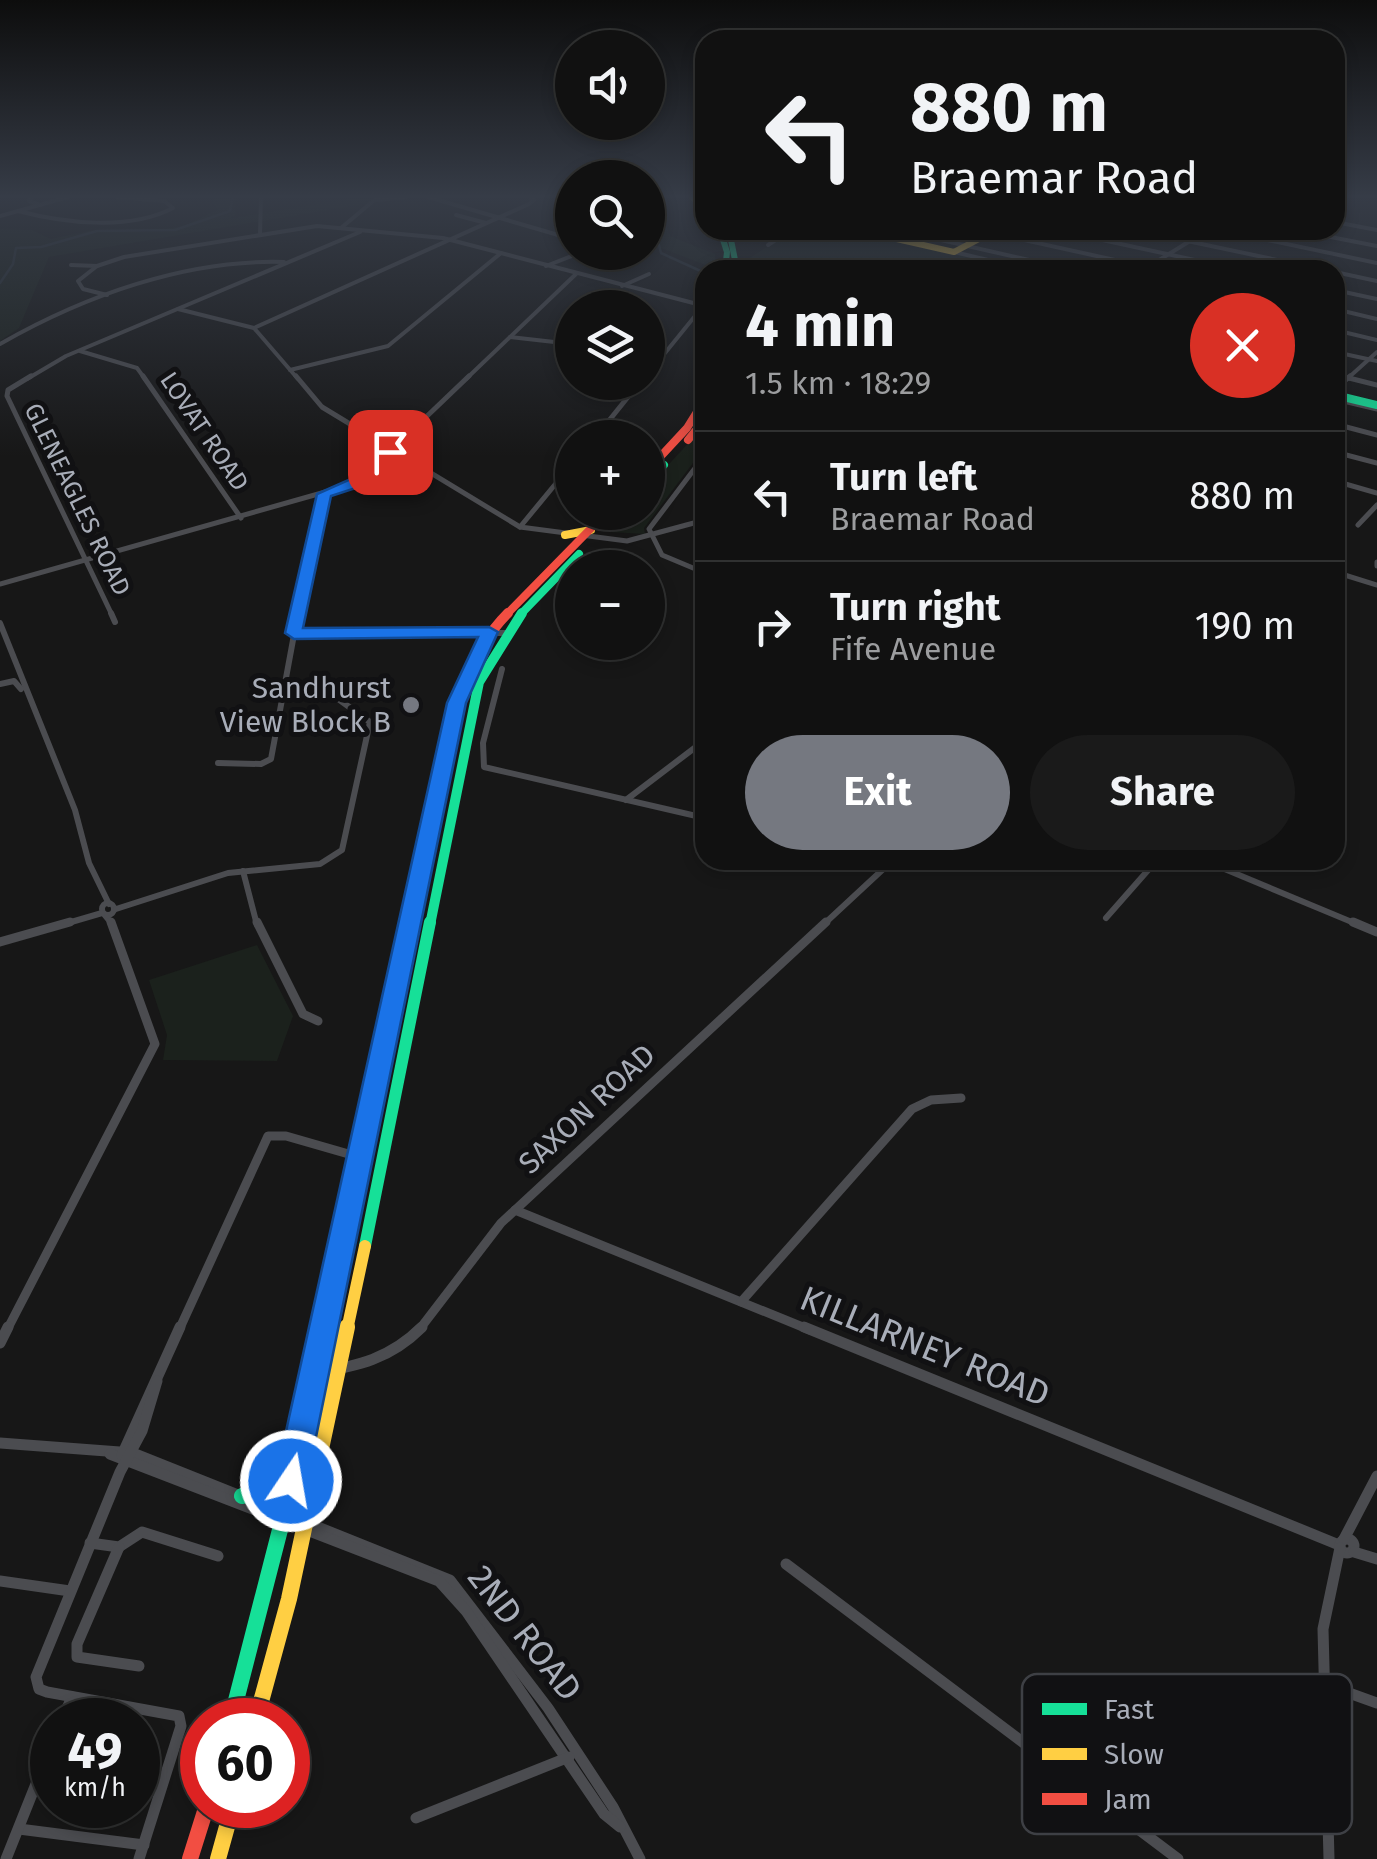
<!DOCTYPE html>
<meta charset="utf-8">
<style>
:root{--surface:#111;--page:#1a1a1a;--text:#f1f3f6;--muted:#9c9d9f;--line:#303131;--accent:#757880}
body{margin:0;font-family:"Fira Sans",sans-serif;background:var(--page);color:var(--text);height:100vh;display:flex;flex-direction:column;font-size:38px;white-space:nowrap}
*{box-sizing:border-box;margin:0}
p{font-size:32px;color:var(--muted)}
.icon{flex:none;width:55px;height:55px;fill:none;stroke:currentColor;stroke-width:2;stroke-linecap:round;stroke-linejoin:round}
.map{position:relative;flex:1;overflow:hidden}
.panel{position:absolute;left:695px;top:260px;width:650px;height:610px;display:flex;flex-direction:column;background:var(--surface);border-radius:30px;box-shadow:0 5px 15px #0003,0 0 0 2px var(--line)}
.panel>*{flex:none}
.banner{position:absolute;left:695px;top:30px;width:650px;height:210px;border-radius:30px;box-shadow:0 5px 15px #0003,0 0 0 2px var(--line);background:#111;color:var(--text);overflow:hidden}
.controls{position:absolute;left:555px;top:30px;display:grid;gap:20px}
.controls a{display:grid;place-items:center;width:110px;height:110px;border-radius:50%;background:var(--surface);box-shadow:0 5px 15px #0003,0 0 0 2px var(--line);font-size:50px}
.speed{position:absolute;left:30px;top:1698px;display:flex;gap:20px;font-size:50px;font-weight:700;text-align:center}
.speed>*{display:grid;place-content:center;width:130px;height:130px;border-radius:50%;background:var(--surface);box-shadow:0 5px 15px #0003,0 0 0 2px var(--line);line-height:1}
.speed small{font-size:25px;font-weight:400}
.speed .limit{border:15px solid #d22;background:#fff;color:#111}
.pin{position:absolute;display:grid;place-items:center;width:85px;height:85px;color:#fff;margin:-42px;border-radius:20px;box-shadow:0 5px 15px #0006}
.me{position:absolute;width:110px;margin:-55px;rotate:12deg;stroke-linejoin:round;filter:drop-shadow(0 0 8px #0008)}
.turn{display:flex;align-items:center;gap:35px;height:210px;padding:0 50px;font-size:45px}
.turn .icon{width:130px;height:130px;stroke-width:2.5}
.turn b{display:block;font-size:70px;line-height:85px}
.round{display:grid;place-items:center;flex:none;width:105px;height:105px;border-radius:52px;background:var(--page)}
.summary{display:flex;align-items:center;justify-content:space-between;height:170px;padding:0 50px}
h1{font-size:60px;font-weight:700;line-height:75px}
.cta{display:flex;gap:20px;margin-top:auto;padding:20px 50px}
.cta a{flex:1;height:115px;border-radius:60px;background:var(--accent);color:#fff;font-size:40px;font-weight:700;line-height:115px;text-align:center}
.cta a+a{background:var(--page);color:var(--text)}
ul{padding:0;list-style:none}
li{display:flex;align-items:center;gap:30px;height:130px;padding:0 50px;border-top:2px solid var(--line)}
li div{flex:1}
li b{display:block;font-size:38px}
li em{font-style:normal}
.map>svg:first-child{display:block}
.green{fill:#1b211c}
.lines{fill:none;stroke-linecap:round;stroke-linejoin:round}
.stream{stroke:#2a3239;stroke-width:2.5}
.street-far4{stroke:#4b4c50;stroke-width:4}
.street-far3{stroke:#4b4c50;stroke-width:5}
.street-far2{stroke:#4b4c50;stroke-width:6}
.street-far1{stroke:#4b4c50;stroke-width:9}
.street{stroke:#4b4c50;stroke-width:11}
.fast-far4{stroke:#16e098;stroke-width:6}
.fast-far3{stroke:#16e098;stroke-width:8}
.fast-far2{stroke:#16e098;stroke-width:10}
.fast-far1{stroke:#16e098;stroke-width:12}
.fast{stroke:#16e098;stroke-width:16}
.slow-far3{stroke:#ffcf43;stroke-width:6}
.slow-far2{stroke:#ffcf43;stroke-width:8}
.slow-far1{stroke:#ffcf43;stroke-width:12}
.slow{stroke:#ffcf43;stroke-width:16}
.jam-far2{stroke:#f24e42;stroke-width:8}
.jam-far1{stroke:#f24e42;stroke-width:10}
.jam{stroke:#f24e42;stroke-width:16}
.route{fill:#1a73e8;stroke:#114b97;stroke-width:2.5}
.poi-dot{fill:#757880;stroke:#111113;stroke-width:4}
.labels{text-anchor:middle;stroke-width:10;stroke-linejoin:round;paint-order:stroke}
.far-street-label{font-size:25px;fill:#a8adb8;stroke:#111113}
.poi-label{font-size:30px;fill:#a8adb8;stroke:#111113;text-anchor:end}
.street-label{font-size:30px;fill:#a8adb8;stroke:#111113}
.near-street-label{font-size:35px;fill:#a8adb8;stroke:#111113}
.key{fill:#111113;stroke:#3e4045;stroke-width:2.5}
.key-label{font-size:28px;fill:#a8adb8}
</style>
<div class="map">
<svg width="1377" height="1859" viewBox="0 0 1377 1859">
<rect width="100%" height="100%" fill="#171717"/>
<!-- green -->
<g class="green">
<path d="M213,197h23l-1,19 -8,3 134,-22h44l-356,60 -30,71 -19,13v-112l32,1 19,9 42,-9 52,2 39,-6 33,-16z"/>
<path d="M665,222l5,14 45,18 1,15 -68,-26v-20z"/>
<path d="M793,230h60l173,40h-282l1,-9z"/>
<path d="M705,425v22l-61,81 1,6 -36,-2 15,-19 24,-1v-25z"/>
<path d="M257,945l36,71 -16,45 -114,-1 4,-25 -18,-55z"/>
</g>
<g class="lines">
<!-- stream -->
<g class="stream">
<path d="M648,240l11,5 2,8 44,20"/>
<path d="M0,283l13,-19 3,-16 25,-1 56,-16 78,-1 55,-19 3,-14"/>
</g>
<!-- street-far4 -->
<g class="street-far4">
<path d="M32,197l-3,4 11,4"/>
<path d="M428,197l144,42"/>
<path d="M378,200l28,-3"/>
<path d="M18,211c46,12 111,20 155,-3l-9,-7 -48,-4"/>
<path d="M648,213l10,9"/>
<path d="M456,215l30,8"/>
<path d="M0,216l68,-19"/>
<path d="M1335,222l42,8"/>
<path d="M341,228l37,-31"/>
<path d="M746,230l36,6"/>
<path d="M897,230l176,40"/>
<path d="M978,230l169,37"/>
<path d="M1056,230l185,40"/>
<path d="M1135,230l190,40"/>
<path d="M1220,230l157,33"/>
<path d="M1295,230l82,16"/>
<path d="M260,234l1,-37"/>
<path d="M768,245l23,-15"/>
<path d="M954,252l77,18"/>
<path d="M71,265l26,1"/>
<path d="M546,266l36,-14"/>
<path d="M1146,268l62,-38"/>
<path d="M1335,272l42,9"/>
<path d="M622,286l27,-12"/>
<path d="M1335,290l42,9"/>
<path d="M107,295l-24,-6 -5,-8 19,-15 27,-9 193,-31 126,12 262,68"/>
<path d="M178,309l76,19 44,51"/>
<path d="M1335,309l42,10"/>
<path d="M254,328l275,-124 5,-4 -4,-3"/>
<path d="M1335,330l42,10"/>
<path d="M510,337l62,7"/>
<path d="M0,344c84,-48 186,-85 284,-82"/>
<path d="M80,351l57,17 8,11"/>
<path d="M1335,352l42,9"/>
<path d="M290,370l98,-24 113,-93"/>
<path d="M648,374l47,-58"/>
<path d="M1335,375l16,4"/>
<path d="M27,379l39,-23 294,-124"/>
<path d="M466,379l110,-105"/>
<path d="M1347,379l30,-27"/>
</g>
<!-- street-far3 -->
<g class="street-far3">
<path d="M31,376l-23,14 -1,6 105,219"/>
<path d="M143,376l98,142"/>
<path d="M296,376l26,31 198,120 107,14 78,-21"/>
<path d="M1341,376l36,9"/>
<path d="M1335,390l15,-14"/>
<path d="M1335,399l42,10"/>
<path d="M1335,424l42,11"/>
<path d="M595,438l45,-56"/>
<path d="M1335,452l42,11"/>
<path d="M705,455l-56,74 13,26 43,18"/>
<path d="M1335,481l42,12"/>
<path d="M1358,525l19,-20"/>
<path d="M520,527l52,-63"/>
<path d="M1377,562v4"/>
<path d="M1335,572l42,13"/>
<path d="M0,584l357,-101 112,-107"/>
<path d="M298,615l26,-121"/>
</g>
<!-- street-far2 -->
<g class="street-far2">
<path d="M111,613l4,9"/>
<path d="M0,623l75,187 14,53 20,41"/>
<path d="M293,633h212"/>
<path d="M502,669l-19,74 1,24 221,51"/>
<path d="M0,684l14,-3 7,8"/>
<path d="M218,763l43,1 10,-5 27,-146"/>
<path d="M626,800l79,-60"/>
<path d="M1203,860l156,65"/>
<path d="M243,871l14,54"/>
<circle cx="108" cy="909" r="6"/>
<path d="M116,909l112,-36 92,-9 22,-14 28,-128 -36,-26 -50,-8"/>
<path d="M104,914l9,11"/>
<path d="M1106,918l51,-58"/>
<path d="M61,925l41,-12"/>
<path d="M823,925l70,-65"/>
</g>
<!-- street-far1 -->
<g class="street-far1">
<path d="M257,922l46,92 15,7"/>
<path d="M1353,922l24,10"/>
<path d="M0,942l70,-20"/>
<path d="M515,1210l295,120"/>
<path d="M741,1302l171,-193 19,-9 30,-2"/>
<path d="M7,1330l148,-286 -44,-122"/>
<path d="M179,1330l89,-194h18l73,21"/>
<path d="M419,1330l82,-107 325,-301"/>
</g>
<!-- street -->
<g class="street">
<path d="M804,1327l535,218"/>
<path d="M0,1343l8,-16"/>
<path d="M315,1373c43,-7 75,-14 107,-46"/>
<path d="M0,1443l133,10 317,127 98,128 65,99 27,52"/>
<path d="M110,1454l329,127 27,30 138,203 16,13"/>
<path d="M122,1455l58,-128"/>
<circle cx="1347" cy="1546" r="7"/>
<path d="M1344,1539l33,-63"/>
<path d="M90,1543l29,4 23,-15 76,24"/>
<path d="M119,1547l-42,97v13l62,9"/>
<path d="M1354,1552l23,7"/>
<path d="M786,1564l392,295"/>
<path d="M0,1581l70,10"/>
<path d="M1324,1684l53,19"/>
<path d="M62,1720l10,-23"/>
<path d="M416,1818l153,-61"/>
<path d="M19,1829l125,16"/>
<path d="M6,1859l46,-115"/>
<path d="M139,1859l42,-133 -2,-10 -132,-24 -8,-3 -3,-12 84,-205 22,-41 15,-50"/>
<path d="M1329,1859l-6,-230 17,-81"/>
</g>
<!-- fast-far4 -->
<g class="fast-far4">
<path d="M720,230l7,22 -2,18"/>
<path d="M729,230l8,40"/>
</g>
<!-- fast-far3 -->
<g class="fast-far3">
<path d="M1335,395l42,10"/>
<path d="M648,482l16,-17"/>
<path d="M520,615l59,-61"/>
</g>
<!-- fast-far2 -->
<g class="fast-far2">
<path d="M410,925l24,-111"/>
<path d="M430,925l49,-243 43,-69"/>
</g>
<!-- fast-far1 -->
<g class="fast-far1">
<path d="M365,1246l65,-324"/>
<path d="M323,1330l88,-408"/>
</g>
<!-- fast -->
<g class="fast">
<path d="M242,1496l49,-15"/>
<path d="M231,1720l51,-198 42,-195"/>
</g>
<!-- slow-far3 -->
<g class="slow-far3">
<path d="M692,197l13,12"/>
<path d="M857,230l97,22 42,-22"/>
</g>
<!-- slow-far2 -->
<path class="slow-far2" d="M565,535l26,-5"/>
<!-- slow-far1 -->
<path class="slow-far1" d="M347,1330l18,-84"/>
<!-- slow -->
<g class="slow">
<path d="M256,1720l33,-121 58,-272"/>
<path d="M218,1859l15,-54"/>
</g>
<!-- jam-far2 -->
<g class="jam-far2">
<path d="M688,440l17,-21"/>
<path d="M648,470l39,-42 18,-29"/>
<path d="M506,615l101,-103"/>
</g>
<!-- jam-far1 -->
<path class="jam-far1" d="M434,814c15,-71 21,-148 74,-201"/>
<!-- jam -->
<path class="jam" d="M190,1859l17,-54"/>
</g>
<!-- sky -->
<linearGradient id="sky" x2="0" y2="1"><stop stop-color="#0d0d0d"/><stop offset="0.43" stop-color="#363c47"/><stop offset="1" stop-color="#363c47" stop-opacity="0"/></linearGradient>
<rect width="1377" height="457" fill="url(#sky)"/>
<!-- route -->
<path class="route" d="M384,449l13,3 -35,34 -31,10 -28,132 186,-1 9,5 -32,71 -159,778 -5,11 -11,5 -12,-5 -4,-11 172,-778 31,-66 -184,2 -9,-6 32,-139 34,-15z"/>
<!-- markers -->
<circle class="poi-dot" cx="411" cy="705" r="10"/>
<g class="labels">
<!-- far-street labels -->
<g class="far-street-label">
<text transform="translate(205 431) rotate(56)" y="9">LOVAT ROAD</text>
<text transform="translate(78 499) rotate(64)" y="9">GLENEAGLES ROAD</text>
</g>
<!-- poi labels -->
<g class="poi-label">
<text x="391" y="698">Sandhurst<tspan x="391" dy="34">View Block B</tspan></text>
</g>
<!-- street labels -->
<g class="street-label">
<text transform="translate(587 1109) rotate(-43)" y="10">SAXON ROAD</text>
</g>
<!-- near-street labels -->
<g class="near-street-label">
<text transform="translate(925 1346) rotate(22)" y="12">KILLARNEY ROAD</text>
<text transform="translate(525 1633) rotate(52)" y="12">2ND ROAD</text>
</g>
</g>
<!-- legend -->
<rect x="1022" y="1674" width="330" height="160" rx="15" class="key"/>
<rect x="1042" y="1703" width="45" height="12" fill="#16e098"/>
<rect x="1042" y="1748" width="45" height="12" fill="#ffcf43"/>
<rect x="1042" y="1793" width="45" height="12" fill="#f24e42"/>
<g class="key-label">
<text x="1104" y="1719">Fast</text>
<text x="1104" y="1764">Slow</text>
<text x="1104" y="1809">Jam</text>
</g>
</svg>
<div class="controls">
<a><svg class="icon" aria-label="sound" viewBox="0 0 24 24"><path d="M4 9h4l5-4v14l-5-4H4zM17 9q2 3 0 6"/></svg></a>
<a><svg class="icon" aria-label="search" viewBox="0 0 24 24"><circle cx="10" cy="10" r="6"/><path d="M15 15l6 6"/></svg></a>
<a><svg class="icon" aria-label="layers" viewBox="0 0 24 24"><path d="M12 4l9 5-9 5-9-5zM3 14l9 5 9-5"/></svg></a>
<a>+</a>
<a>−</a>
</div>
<div class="speed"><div>49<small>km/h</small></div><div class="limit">60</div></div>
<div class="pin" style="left:390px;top:452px;background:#d93025"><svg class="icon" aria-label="arrive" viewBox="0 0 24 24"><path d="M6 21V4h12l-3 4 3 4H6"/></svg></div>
<svg class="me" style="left:291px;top:1481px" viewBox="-20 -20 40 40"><circle r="17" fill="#1a73e8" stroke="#fff" stroke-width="3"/><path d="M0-11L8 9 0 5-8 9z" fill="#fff"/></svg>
<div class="banner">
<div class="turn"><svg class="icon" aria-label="left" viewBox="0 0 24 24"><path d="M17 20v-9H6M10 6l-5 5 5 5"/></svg><div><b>880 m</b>Braemar Road</div></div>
</div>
<section class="panel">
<div class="summary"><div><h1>4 min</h1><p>1.5 km · 18:29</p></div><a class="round" style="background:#d93025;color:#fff"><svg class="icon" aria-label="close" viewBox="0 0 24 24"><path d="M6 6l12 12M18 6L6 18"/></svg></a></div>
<ul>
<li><svg class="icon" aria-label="left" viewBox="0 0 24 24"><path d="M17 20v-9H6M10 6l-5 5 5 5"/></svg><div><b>Turn left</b><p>Braemar Road</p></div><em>880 m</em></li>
<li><svg class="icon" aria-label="right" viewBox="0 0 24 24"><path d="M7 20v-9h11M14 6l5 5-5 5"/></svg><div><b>Turn right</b><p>Fife Avenue</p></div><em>190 m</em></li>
</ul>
<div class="cta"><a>Exit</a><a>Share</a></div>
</section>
</div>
